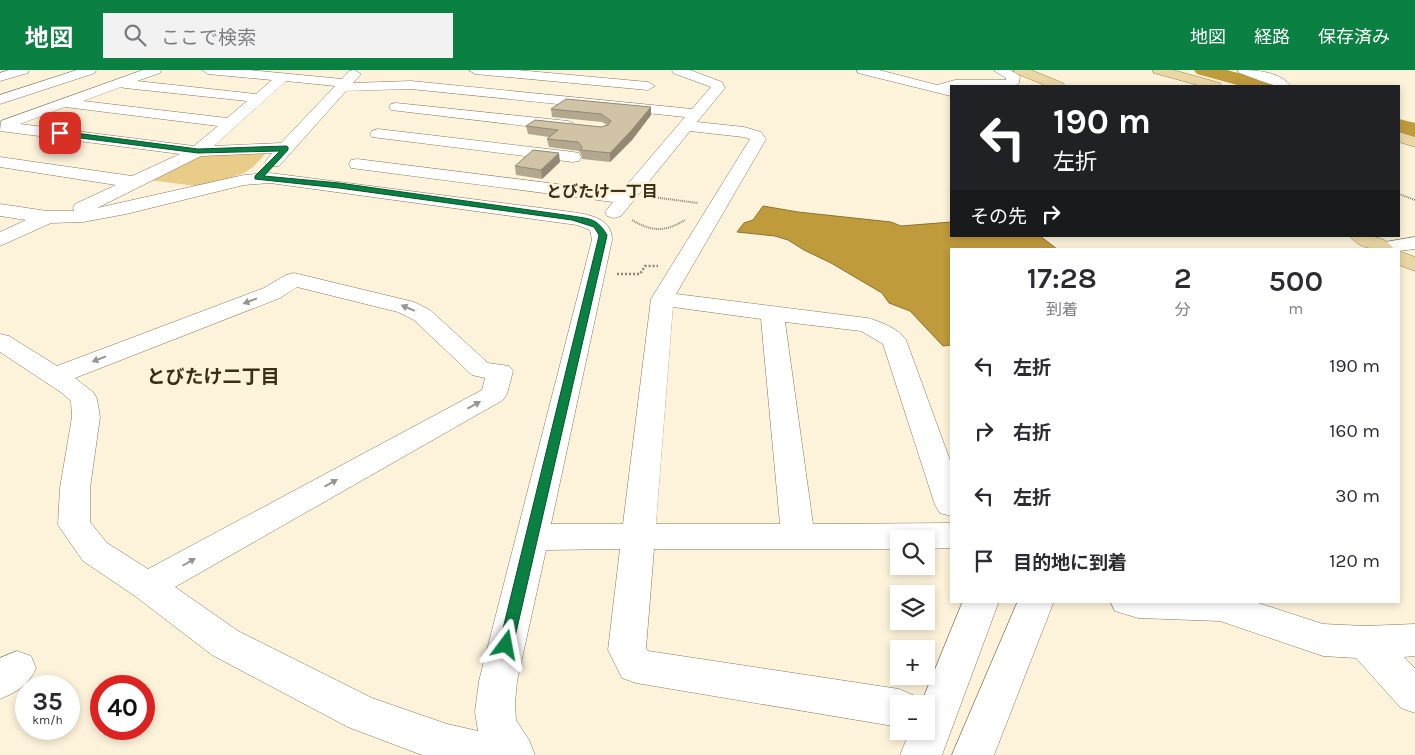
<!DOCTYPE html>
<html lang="ja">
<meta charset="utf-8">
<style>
:root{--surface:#fff;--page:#f2f2f3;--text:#2b2b33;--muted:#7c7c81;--accent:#0b8043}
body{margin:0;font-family:Karla,"Noto Sans JP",sans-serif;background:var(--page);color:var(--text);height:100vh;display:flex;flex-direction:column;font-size:19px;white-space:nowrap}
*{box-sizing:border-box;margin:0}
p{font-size:16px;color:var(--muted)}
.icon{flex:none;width:28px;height:28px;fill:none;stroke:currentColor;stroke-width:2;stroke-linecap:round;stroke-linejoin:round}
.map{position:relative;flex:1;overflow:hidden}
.panel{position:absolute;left:950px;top:178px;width:450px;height:355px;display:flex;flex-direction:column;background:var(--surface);border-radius:0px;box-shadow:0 2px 8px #0003}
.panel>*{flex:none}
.hud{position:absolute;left:950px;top:15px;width:450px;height:152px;border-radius:0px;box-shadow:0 2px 8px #0003;background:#202124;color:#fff;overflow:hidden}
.fabs{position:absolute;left:890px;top:460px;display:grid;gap:10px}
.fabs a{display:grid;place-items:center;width:45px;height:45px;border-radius:0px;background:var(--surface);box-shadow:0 2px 8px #0003;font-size:25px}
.speed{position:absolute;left:15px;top:605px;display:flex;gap:10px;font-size:25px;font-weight:700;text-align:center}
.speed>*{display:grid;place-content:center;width:65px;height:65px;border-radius:50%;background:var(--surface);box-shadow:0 2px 8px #0003;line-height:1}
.speed small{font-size:12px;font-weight:400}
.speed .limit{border:8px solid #d22;background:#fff;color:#111}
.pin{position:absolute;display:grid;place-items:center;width:42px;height:42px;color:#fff;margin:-21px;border-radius:10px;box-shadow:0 2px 8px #0006}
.me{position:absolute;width:55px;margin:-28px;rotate:13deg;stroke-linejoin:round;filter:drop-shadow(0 0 4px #0008)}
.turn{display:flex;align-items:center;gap:18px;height:105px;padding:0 20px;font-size:22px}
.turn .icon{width:65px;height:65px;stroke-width:2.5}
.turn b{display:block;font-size:35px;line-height:42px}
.then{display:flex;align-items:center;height:48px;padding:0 20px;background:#0003;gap:10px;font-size:19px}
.eta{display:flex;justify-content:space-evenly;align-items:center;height:85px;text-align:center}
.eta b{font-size:30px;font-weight:600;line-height:35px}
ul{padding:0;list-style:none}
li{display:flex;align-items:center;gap:15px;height:65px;padding:0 20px}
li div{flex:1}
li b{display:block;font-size:19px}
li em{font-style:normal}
header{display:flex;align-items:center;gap:30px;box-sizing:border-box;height:70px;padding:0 25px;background:var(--accent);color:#fff}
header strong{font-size:24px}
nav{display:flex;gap:28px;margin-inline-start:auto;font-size:18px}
.search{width:350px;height:45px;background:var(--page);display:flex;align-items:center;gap:12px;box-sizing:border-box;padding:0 18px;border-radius:0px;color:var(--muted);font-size:19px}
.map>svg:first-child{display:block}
.green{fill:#e9cc88}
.water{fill:#c09b3c;stroke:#8e722d}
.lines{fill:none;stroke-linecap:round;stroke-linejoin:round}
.river{fill:#c09b3c;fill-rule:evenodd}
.minor-casing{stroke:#84785d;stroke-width:1}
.major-casing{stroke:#998147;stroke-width:1}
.path-far1{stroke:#8d8675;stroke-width:2;stroke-dasharray:1 1;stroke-linecap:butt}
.path{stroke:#8d8675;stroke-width:2.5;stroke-dasharray:2 2;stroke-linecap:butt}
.minor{fill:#fff;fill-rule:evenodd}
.major{fill:#ebd7a5;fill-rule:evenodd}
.wall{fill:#b3a88f}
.shaded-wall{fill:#928874}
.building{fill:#d0c3a6;stroke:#928874}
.oneway{fill:#979590}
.route{fill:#0b8043;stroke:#07532c}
.labels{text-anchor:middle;stroke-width:5;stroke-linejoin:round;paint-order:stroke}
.far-neighbourhood-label{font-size:16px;font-weight:bold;fill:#392f16;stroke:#fdf3db}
.neighbourhood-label{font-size:19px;font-weight:bold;fill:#392f16;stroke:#fdf3db}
</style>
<header>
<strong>地図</strong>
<div class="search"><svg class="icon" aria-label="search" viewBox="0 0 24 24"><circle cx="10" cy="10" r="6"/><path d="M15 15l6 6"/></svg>ここで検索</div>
<nav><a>地図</a><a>経路</a><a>保存済み</a></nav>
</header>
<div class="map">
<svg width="1415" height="685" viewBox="0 0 1415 685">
<rect width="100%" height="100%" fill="#fdf3db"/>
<!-- green -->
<path class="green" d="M267,82l-14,15 -9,6 -18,6 -30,7 -47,-6 45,-24z"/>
<!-- water -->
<path class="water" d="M763,136l35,6 93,10 10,4 50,-4v14h89l17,13h-106v96l-8,1 -33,-35 -21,-8 -7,-10 -51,-30 -27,-13 -16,-10 -13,-4 -38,-4 7,-9 9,-3z"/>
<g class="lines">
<!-- river -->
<g class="river">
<path d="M1194,0h33l44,12 3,4h-33l-44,-12z"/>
<path d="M1399,49l16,4v15l-16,-4z"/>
</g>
<defs>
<g id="minor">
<path d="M9,0h20l-1,3 -28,8v-8z"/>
<path d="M77,0h19l-1,3 -95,31v-9z"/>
<path d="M143,0h18l-1,3 -23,8 119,13 16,-14 -64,-6 -6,-4h47l93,9 7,-8 5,-1 7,4 -8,9 58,-2 281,28 19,-22 -38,-14 -1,-3h18l32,12 3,6 -28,34 47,5 17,5 5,7 -90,155 191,24c13,3 32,11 39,22l45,123v53l-11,-3 -5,-8 -52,-161 -22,-13 -76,-9 28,202 138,-1v25l-25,1v-10h-27v10h-245l-8,99 2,3 251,38 14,6 4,9h-18v23l-263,-44 -14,-5 -14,-28 12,-101 -74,1 -29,131 -2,22 1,17 13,20 6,15h-113l-74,-28 -136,-72 -77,-59 -52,-35 -25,-36 2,-37 12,-71 -1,-16 -9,-8 -62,-41v-18l9,2 48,30 207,-78 22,-13 8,-2 120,29 16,8 58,53 21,3 4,5 -6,23 -4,6 -328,187 63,44 134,67 75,26 31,7 -3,-19 4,-31 113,-441 -2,-10 -13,-5 -307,-42 -26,2 -118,29 -43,8 -32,1 -51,23v-14l26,-12 -26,-4v-12l47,7h27l-1,-3 2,-4 41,-19 -116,-18v-10l132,19 48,-22 -180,-23 1,-10zM286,11l49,5 -54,57 -67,3zM121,17l4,1 122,13 -20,17 -144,-17zM411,19l274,28 -64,75 -264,-33 -6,1 -2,4 2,4 262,34 -8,10 2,4 7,2 7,-2 69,-85 53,6 7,2 -99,160 -28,225h-72l61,-284c0,-22 -22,-25 -40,-28l-302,-39 -26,2 -147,33 104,-52 71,-3 -7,9 2,4h12l67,-75zM65,37l153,19 -24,20 -174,-22zM297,217l101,25 16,8 58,55 13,3 -3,12 -334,179 -41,-26 -17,-21v-34l10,-71 -3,-18 -3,-6 -19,-15 205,-80zM673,237l88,12 19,205h-124z"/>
<path d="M469,0h48l131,12 7,4 -7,4 -173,-16z"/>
<path d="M857,0h22l58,15 18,-5h51v-2l-13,-8h17l10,6 -1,7 -4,3h-64v10l-93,-23z"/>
<path d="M1238,0c17,0 40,1 52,15 -13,5 -37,-8 -51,-12z"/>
<path d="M396,33l172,18 5,2 3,3 -3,3 -5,2 -177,-21 -2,-3 2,-3z"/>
<path d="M378,59l195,23 6,1 2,4 -2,4 -6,1 -201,-25 -2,-3 2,-3z"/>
<path d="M1415,167v12l-16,2v-2l-28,-1 3,-4z"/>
<path d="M963,531h36l-57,154h-42l10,-24h16v-27h-5z"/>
<path d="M1018,531h36l-60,154h-42z"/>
<path d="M1110,531h142l71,23 42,2 50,-2v32l-11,1 11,11v45l-14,-5 -45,-50 -33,-2 -103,-35 -82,-3 -23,-7z"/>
<path d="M17,581l14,5 5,12c-7,17 -19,24 -36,31v-41z"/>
</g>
<g id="major">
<path d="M1014,0h17l32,13 2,3h-18l-32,-13z"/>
<path d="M1153,0h20l47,13 2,3h-21l-47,-13z"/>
<path d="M1399,62l16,5v10l-16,-5z"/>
<path d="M1350,166c16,0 34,-2 44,13 -16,0 -34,2 -44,-13z"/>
<path d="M1399,181l16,6v14l-16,-6z"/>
</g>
</defs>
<!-- minor casing -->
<use href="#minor" class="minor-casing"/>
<!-- major casing -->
<use href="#major" class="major-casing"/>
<!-- path-far1 -->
<g class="path-far1">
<path d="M1399,124l16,6"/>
<path d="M652,127l46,6"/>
<path d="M632,150c20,12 33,12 53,0"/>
</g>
<!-- path -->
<path class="path" d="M617,204h23l5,-8h13"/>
<!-- minor -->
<use href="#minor" class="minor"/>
<!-- major -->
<use href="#major" class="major"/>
</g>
<!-- wall -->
<g class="wall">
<path d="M651,37v8l-19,25 -22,22 -28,-3 -1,-5 -2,-3 -30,-4 -2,-8 2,-2 -21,-3 -2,-8 75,1 6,-2 -5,-3 -50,-5 -1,-8z"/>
<path d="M560,92l-18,17 -26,-4 -1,-9z"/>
</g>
<!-- shaded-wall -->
<g class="shaded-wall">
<path d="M651,37v8l-19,25 -22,22v-9z"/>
<path d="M559,83l1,9 -18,17 -1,-9z"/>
</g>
<!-- building -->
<g class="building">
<path d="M566,29l85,8 -20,24 -21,22 -29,-3 1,-3 -4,-5 -31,-3 11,-9 -32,-4 9,-6 66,7 7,-2 3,-4 -10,-7 -50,-5z"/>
<path d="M533,80l26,3 -18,17 -26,-4z"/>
</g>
<!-- one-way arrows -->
<defs><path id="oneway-solid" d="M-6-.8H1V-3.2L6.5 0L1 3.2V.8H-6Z" transform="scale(1.25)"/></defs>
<g class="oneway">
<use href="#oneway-solid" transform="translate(250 231) rotate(159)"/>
<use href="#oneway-solid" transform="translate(408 238) rotate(-157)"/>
<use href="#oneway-solid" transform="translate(99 289) rotate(159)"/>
<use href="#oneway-solid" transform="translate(474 335) rotate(-29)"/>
<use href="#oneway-solid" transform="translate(331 413) rotate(-29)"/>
<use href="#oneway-solid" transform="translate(189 492) rotate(-30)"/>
</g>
<!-- route -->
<path class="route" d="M60,61l138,18 88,-3 2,1v3l-24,26 75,7 233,33c18,3 25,2 35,19l-1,5 -94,410 -6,2 -5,-2 -2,-5 99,-405 1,-5 -5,-8 -22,-7 -233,-32 -84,-9v-3l25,-25 -82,2 -141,-18v-2z"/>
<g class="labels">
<!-- far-neighbourhood labels -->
<g class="far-neighbourhood-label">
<text x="602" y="127">とびたけ一丁目</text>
</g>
<!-- neighbourhood labels -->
<g class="neighbourhood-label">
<text x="213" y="313">とびたけ二丁目</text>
</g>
</g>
</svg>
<div class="fabs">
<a><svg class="icon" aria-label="search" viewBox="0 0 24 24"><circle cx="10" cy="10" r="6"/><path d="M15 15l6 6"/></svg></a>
<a><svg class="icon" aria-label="layers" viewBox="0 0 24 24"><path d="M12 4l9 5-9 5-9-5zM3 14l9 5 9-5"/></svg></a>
<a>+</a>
<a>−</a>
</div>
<div class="speed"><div>35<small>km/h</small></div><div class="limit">40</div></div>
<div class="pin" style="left:60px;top:63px;background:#d93025"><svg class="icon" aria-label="arrive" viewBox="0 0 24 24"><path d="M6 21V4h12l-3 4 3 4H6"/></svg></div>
<svg class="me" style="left:506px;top:575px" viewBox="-20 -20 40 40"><path d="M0-17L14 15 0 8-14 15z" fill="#0b8043" stroke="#fff" stroke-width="4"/></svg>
<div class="hud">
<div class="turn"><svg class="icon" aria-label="left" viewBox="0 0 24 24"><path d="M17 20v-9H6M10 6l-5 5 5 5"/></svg><div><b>190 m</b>左折</div></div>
<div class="then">その先<svg class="icon" aria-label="right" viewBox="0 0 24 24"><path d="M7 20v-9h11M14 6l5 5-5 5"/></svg></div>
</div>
<section class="panel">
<div class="eta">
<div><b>17:28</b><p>到着</p></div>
<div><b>2</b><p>分</p></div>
<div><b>500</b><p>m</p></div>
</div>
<ul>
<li><svg class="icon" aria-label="left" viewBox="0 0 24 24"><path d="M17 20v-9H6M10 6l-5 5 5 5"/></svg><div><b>左折</b></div><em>190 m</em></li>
<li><svg class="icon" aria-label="right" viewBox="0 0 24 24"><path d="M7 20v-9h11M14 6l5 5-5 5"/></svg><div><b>右折</b></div><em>160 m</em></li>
<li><svg class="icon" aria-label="left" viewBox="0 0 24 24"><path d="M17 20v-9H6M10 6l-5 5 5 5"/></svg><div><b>左折</b></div><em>30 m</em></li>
<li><svg class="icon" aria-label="arrive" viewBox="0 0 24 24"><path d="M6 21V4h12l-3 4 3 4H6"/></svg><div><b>目的地に到着</b></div><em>120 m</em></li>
</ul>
</section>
</div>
